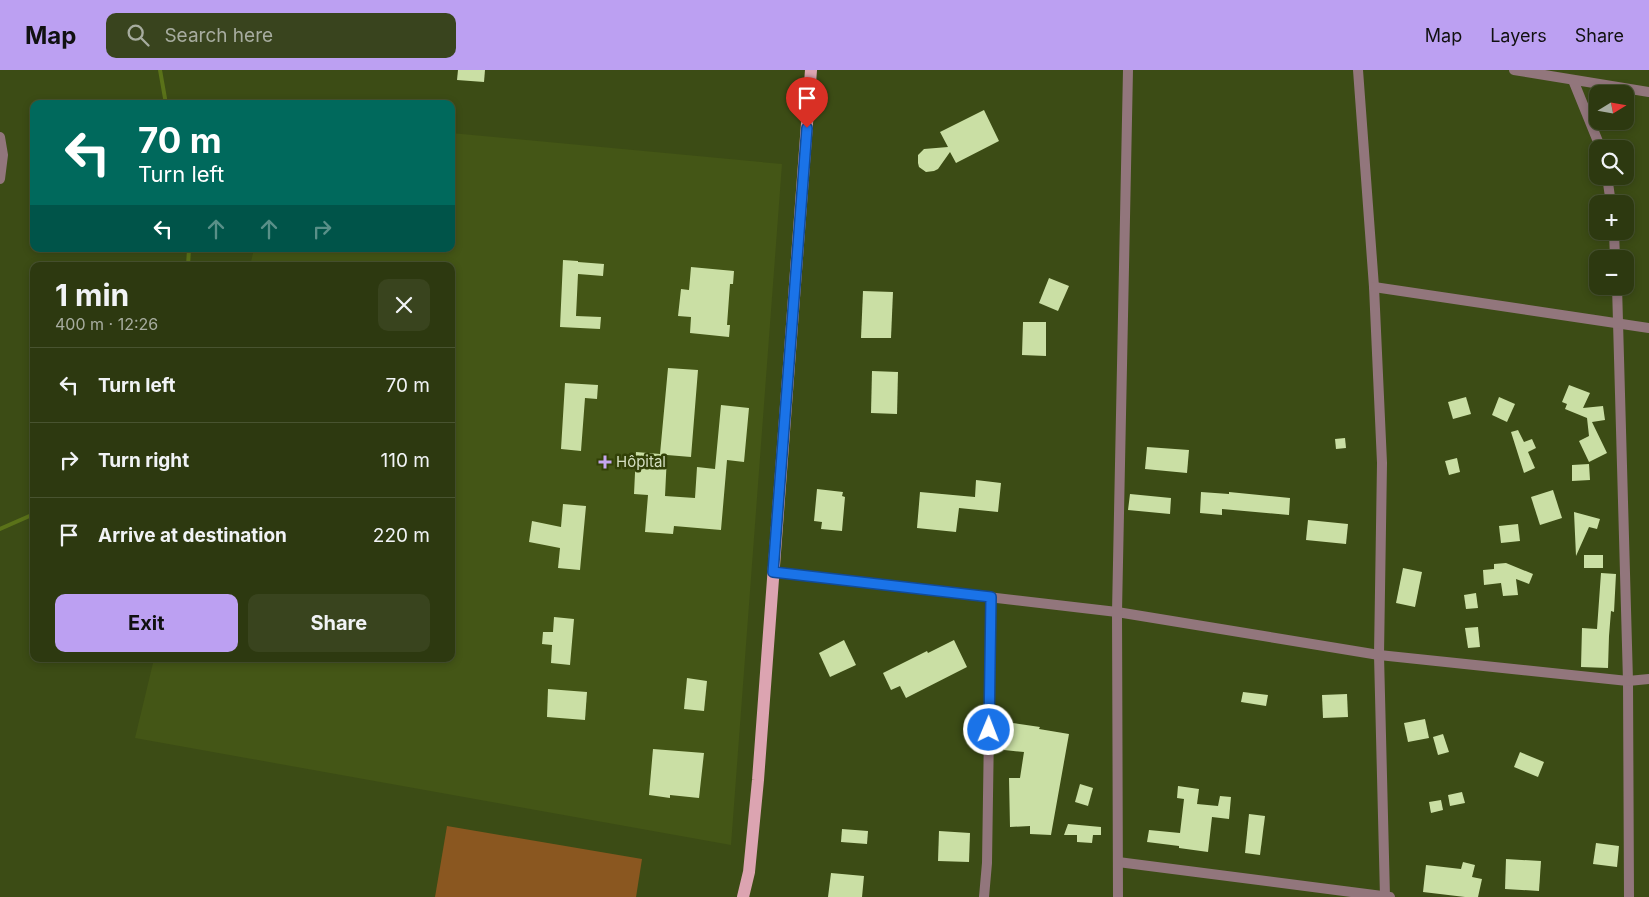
<!DOCTYPE html>
<meta charset="utf-8">
<style>
:root{--surface:#2d3910;--page:#39441e;--text:#f1f3f6;--muted:#a7ac9f;--line:#485330;--accent:#bca0f2}
body{margin:0;font-family:Inter,sans-serif;background:var(--page);color:var(--text);height:100vh;display:flex;flex-direction:column;font-size:19px;white-space:nowrap}
*{box-sizing:border-box;margin:0}
p{font-size:16px;color:var(--muted)}
.icon{flex:none;width:28px;height:28px;fill:none;stroke:currentColor;stroke-width:2;stroke-linecap:round;stroke-linejoin:round}
.map{position:relative;flex:1;overflow:hidden}
.side{position:absolute;left:30px;top:192px;width:425px;height:400px;display:flex;flex-direction:column;background:var(--surface);border-radius:10px;box-shadow:0 2px 8px #0003,0 0 0 1px var(--line)}
.side>*{flex:none}
.guide{position:absolute;left:30px;top:30px;width:425px;height:152px;border-radius:10px;box-shadow:0 2px 8px #0003,0 0 0 1px var(--line);background:#00695c;color:#fff;overflow:hidden}
.needle{width:32px;rotate:79deg}
.tools{position:absolute;left:1589px;top:15px;display:grid;gap:10px}
.tools a{display:grid;place-items:center;width:45px;height:45px;border-radius:10px;background:var(--surface);box-shadow:0 2px 8px #0003,0 0 0 1px var(--line);font-size:25px}
.pin{position:absolute;display:grid;place-items:center;width:42px;height:42px;color:#fff;margin:-51px -21px;border-radius:50% 50% 50% 0;rotate:-45deg;box-shadow:0 0 5px #0007}
.pin .icon{rotate:45deg}
.me{position:absolute;width:55px;margin:-28px;rotate:1deg;stroke-linejoin:round;filter:drop-shadow(0 0 4px #0008)}
.turn{display:flex;align-items:center;gap:18px;height:105px;padding:0 25px;font-size:22px}
.turn .icon{width:65px;height:65px;stroke-width:2.5}
.turn b{display:block;font-size:35px;line-height:42px}
.lanes{display:flex;align-items:center;height:48px;padding:0 25px;background:#0003;justify-content:center;gap:25px;direction:ltr}
.lanes .off{opacity:.35}
.round{display:grid;place-items:center;flex:none;width:52px;height:52px;border-radius:10px;background:var(--page)}
.summary{display:flex;align-items:center;justify-content:space-between;height:85px;padding:0 25px}
h1{font-size:30px;font-weight:700;line-height:38px}
.primary-button{display:flex;gap:10px;margin-top:auto;padding:10px 25px}
.primary-button a{flex:1;height:58px;border-radius:10px;background:var(--accent);color:#111;font-size:20px;font-weight:700;line-height:58px;text-align:center}
.primary-button a+a{background:var(--page);color:var(--text)}
ul{padding:0;list-style:none}
li{display:flex;align-items:center;gap:15px;height:75px;padding:0 25px;border-top:1px solid var(--line)}
li div{flex:1}
li b{display:block;font-size:19px}
li em{font-style:normal}
header{display:flex;align-items:center;gap:30px;box-sizing:border-box;height:70px;padding:0 25px;background:var(--accent);color:#111}
header strong{font-size:24px}
nav{display:flex;gap:28px;margin-inline-start:auto;font-size:18px}
.search{width:350px;height:45px;background:var(--page);display:flex;align-items:center;gap:12px;box-sizing:border-box;padding:0 18px;border-radius:10px;color:var(--muted);font-size:19px}
.map>svg:first-child{display:block}
.built{fill:#445616}
.green{fill:#8a5720}
.lines{fill:none;stroke-linecap:round;stroke-linejoin:round}
.stream{stroke:#5a7219;stroke-width:4}
.building{fill:#cadfa4}
.street{stroke:#92767c;stroke-width:10}
.primary{stroke:#dca4b1;stroke-width:12}
.route-casing{stroke:#114b97;stroke-width:12}
.route{stroke:#1a73e8;stroke-width:9}
.poi-dot{fill:#c6a6f0;stroke:#324107;stroke-width:2}
.labels{text-anchor:middle;stroke-width:5;stroke-linejoin:round;paint-order:stroke}
.poi-label{font-size:15px;fill:#d5dfc2;stroke:#324107;text-anchor:start}
</style>
<header>
<strong>Map</strong>
<div class="search"><svg class="icon" aria-label="search" viewBox="0 0 24 24"><circle cx="10" cy="10" r="6"/><path d="M15 15l6 6"/></svg>Search here</div>
<nav><a>Map</a><a>Layers</a><a>Share</a></nav>
</header>
<div class="map">
<svg width="1649" height="827" viewBox="0 0 1649 827">
<rect width="100%" height="100%" fill="#3c4c15"/>
<!-- built -->
<path class="built" d="M451,63l331,31 -51,681 -596,-107 19,-79h297v-393h-201l4,-17h197z"/>
<!-- green -->
<path class="green" d="M447,756l195,33 -6,38h-201z"/>
<g class="lines">
<!-- stream -->
<g class="stream">
<path d="M160,0l6,34"/>
<path d="M188,196l1,-17"/>
<path d="M0,459l34,-15"/>
</g>
</g>
<!-- building -->
<g class="building">
<path d="M458,0h27l-1,12 -27,-2z"/>
<path d="M984,40l15,31 -43,22 -6,-11 -12,17 -4,2 -8,1 -7,-5 -1,-4v-8l6,-6 24,-2 -8,-15z"/>
<path d="M563,190l15,1v1l26,2 -1,12 -25,-2 -2,42 25,1 -1,12 -40,-2z"/>
<path d="M691,197l43,4 -1,13h-3l-3,41h3l-1,12 -39,-4 1,-16 -13,-1 3,-27 8,1z"/>
<path d="M1049,208l20,8 -11,25 -19,-8z"/>
<path d="M863,221l30,1 -2,46h-30z"/>
<path d="M1023,252h23v34l-24,-1z"/>
<path d="M668,298l30,2 -7,87 -24,-2 -2,41 30,2 2,-31 18,2 6,-64 28,3 -5,54 -17,-2 -6,70 -47,-4 -1,8 -28,-2 3,-37 -14,-1 2,-42 24,2z"/>
<path d="M872,301l26,1 -1,42 -26,-1z"/>
<path d="M565,313l33,2 -1,14 -12,-1 -4,53 -20,-2z"/>
<path d="M1569,315l21,8 -7,15 20,-2 2,14 -13,2 15,31 -18,9 -10,-21 10,-5 -2,-18 -22,-9 2,-5 -5,-2z"/>
<path d="M1466,327l5,17 -18,5 -5,-17z"/>
<path d="M1499,327l16,7 -8,18 -15,-7z"/>
<path d="M1518,360l6,12 8,-3 4,9 -8,4 7,16 -11,5 -13,-41z"/>
<path d="M1345,368l1,10 -10,1 -1,-10z"/>
<path d="M1147,377l42,3 -2,23 -42,-4z"/>
<path d="M1457,388l3,14 -11,3 -4,-14z"/>
<path d="M1589,394l1,16 -18,1v-16z"/>
<path d="M976,410l25,3 -3,29 -39,-4 -3,24 -39,-4 3,-36 55,5z"/>
<path d="M817,419l26,3 -1,4 3,1 -3,34 -21,-2 1,-7 -8,-1z"/>
<path d="M1553,420l9,28 -22,7 -9,-28z"/>
<path d="M1201,422l28,2v-2l61,6 -1,17 -67,-6v6l-22,-2z"/>
<path d="M1130,424l41,4 -1,16 -42,-4z"/>
<path d="M563,434l23,2 -6,64 -22,-2 2,-20 -31,-6 3,-21 29,6z"/>
<path d="M1574,442l26,7 -3,10 -8,-2 -13,29z"/>
<path d="M1308,450l40,4 -2,20 -40,-4z"/>
<path d="M1518,454l2,17 -19,2 -2,-17z"/>
<rect x="1584" y="485" width="19" height="13"/>
<path d="M1506,493l27,11 -4,10 -13,-5 2,16 -15,1 -2,-13 -17,2 -1,-15 11,-1v-5z"/>
<path d="M1403,498l19,4 -7,35 -19,-4z"/>
<path d="M1601,503l15,1 -2,38 -3,-1 -2,25 -1,32 -27,-1 1,-39 15,1z"/>
<path d="M1476,523l2,15 -12,1 -2,-14z"/>
<path d="M554,547l20,2 -4,46 -19,-2 1,-18 -10,-1 1,-12h10z"/>
<path d="M1478,557l2,20 -12,1 -3,-20z"/>
<path d="M844,570l12,25 -26,12 -11,-24z"/>
<path d="M954,570l13,27 -61,31 -6,-12 -9,4 -8,-17 44,-22 1,2z"/>
<path d="M687,608l20,3 -3,30 -20,-2z"/>
<path d="M548,619l39,3 -2,28 -38,-3z"/>
<path d="M1243,622l25,3 -2,11 -25,-4z"/>
<path d="M1347,624l1,23 -25,1 -1,-23z"/>
<path d="M1425,649l4,19 -21,4 -4,-19z"/>
<path d="M1013,653l27,4 -1,2 30,5 -18,101 -21,-1v-8l-20,1 -1,-49h11l4,-26 -20,-2 1,-10h5z"/>
<path d="M1443,664l6,18 -11,3 -5,-18z"/>
<path d="M653,679l51,4 -5,45 -29,-3v3l-21,-3z"/>
<path d="M1520,682l24,10 -6,15 -24,-10z"/>
<path d="M1080,714l13,4 -5,18 -13,-4z"/>
<path d="M1178,716l21,3 -2,15 21,2 2,-10 11,1 -2,22 -17,-2 -4,35 -29,-4v-2l-32,-4 2,-12 31,3 4,-34 -7,-1z"/>
<path d="M1462,722l3,11 -15,3 -2,-11z"/>
<path d="M1441,730l2,10 -12,3 -2,-11z"/>
<path d="M1249,744l16,2 -5,39 -15,-2z"/>
<path d="M1068,754l33,3v8h-8l-1,8 -15,-1v-7h-13z"/>
<path d="M842,759l26,2 -1,13 -26,-2z"/>
<path d="M939,761l31,2 -1,29 -31,-1z"/>
<path d="M1596,773l23,3 -2,21 -24,-3z"/>
<path d="M1506,789l35,2 -2,30 -34,-2z"/>
<path d="M1463,792l12,3 -3,12 10,2 -4,18h-13l-42,-5 3,-27 35,4z"/>
<path d="M831,803l33,3 -2,21h-34z"/>
</g>
<g class="lines">
<!-- street -->
<g class="street">
<path d="M1358,0l16,217 8,176 -3,192 6,242"/>
<path d="M1514,0l135,22"/>
<path d="M1573,10l28,69"/>
<path d="M0,67l3,18 -3,24"/>
<path d="M1607,106l4,28"/>
<path d="M1614,161l1,28"/>
<path d="M1617,216l11,395 1,216"/>
<path d="M1374,217l275,41"/>
<path d="M773,502l344,40 262,43 249,26 21,-2"/>
<path d="M1118,792l272,35"/>
<path d="M984,827l3,-34 4,-266"/>
<path d="M1118,827l-1,-285 11,-542"/>
</g>
<!-- primary -->
<path class="primary" d="M743,827l6,-25 9,-92 53,-710"/>
</g>
<g class="lines">
<defs>
<path id="route" d="M807,58l-34,444 218,25 -2,133"/>
</defs>
<!-- route casing -->
<use href="#route" class="route-casing"/>
<!-- route -->
<use href="#route" class="route"/>
</g>
<!-- markers -->
<path class="poi-dot" d="M602.5 384.5h5v5h5v5h-5v5h-5v-5h-5v-5h5z"/>
<g class="labels">
<!-- poi labels -->
<g class="poi-label">
<text x="616" y="397">Hôpital</text>
</g>
</g>
</svg>
<div class="tools">
<a><svg class="needle" viewBox="-14 -14 28 28"><path d="M0-13l5 13h-10z" fill="#e53935"/><path d="M0 13l5-13h-10z" fill="#a7ac9f"/></svg></a>
<a><svg class="icon" aria-label="search" viewBox="0 0 24 24"><circle cx="10" cy="10" r="6"/><path d="M15 15l6 6"/></svg></a>
<a>+</a>
<a>−</a>
</div>
<div class="pin" style="left:807px;top:58px;background:#d93025"><svg class="icon" aria-label="arrive" viewBox="0 0 24 24"><path d="M6 21V4h12l-3 4 3 4H6"/></svg></div>
<svg class="me" style="left:989px;top:660px" viewBox="-20 -20 40 40"><circle r="17" fill="#1a73e8" stroke="#fff" stroke-width="3"/><path d="M0-11L8 9 0 5-8 9z" fill="#fff"/></svg>
<div class="guide">
<div class="turn"><svg class="icon" aria-label="left" viewBox="0 0 24 24"><path d="M17 20v-9H6M10 6l-5 5 5 5"/></svg><div><b>70 m</b>Turn left</div></div>
<div class="lanes"><svg class="icon" aria-label="left" viewBox="0 0 24 24"><path d="M17 20v-9H6M10 6l-5 5 5 5"/></svg><svg class="icon off" aria-label="ahead" viewBox="0 0 24 24"><path d="M12 20V5M6 11l6-6 6 6"/></svg><svg class="icon off" aria-label="ahead" viewBox="0 0 24 24"><path d="M12 20V5M6 11l6-6 6 6"/></svg><svg class="icon off" aria-label="right" viewBox="0 0 24 24"><path d="M7 20v-9h11M14 6l5 5-5 5"/></svg></div>
</div>
<section class="side">
<div class="summary"><div><h1>1 min</h1><p>400 m · 12:26</p></div><a class="round"><svg class="icon" aria-label="close" viewBox="0 0 24 24"><path d="M6 6l12 12M18 6L6 18"/></svg></a></div>
<ul>
<li><svg class="icon" aria-label="left" viewBox="0 0 24 24"><path d="M17 20v-9H6M10 6l-5 5 5 5"/></svg><div><b>Turn left</b></div><em>70 m</em></li>
<li><svg class="icon" aria-label="right" viewBox="0 0 24 24"><path d="M7 20v-9h11M14 6l5 5-5 5"/></svg><div><b>Turn right</b></div><em>110 m</em></li>
<li><svg class="icon" aria-label="arrive" viewBox="0 0 24 24"><path d="M6 21V4h12l-3 4 3 4H6"/></svg><div><b>Arrive at destination</b></div><em>220 m</em></li>
</ul>
<div class="primary-button"><a>Exit</a><a>Share</a></div>
</section>
</div>
